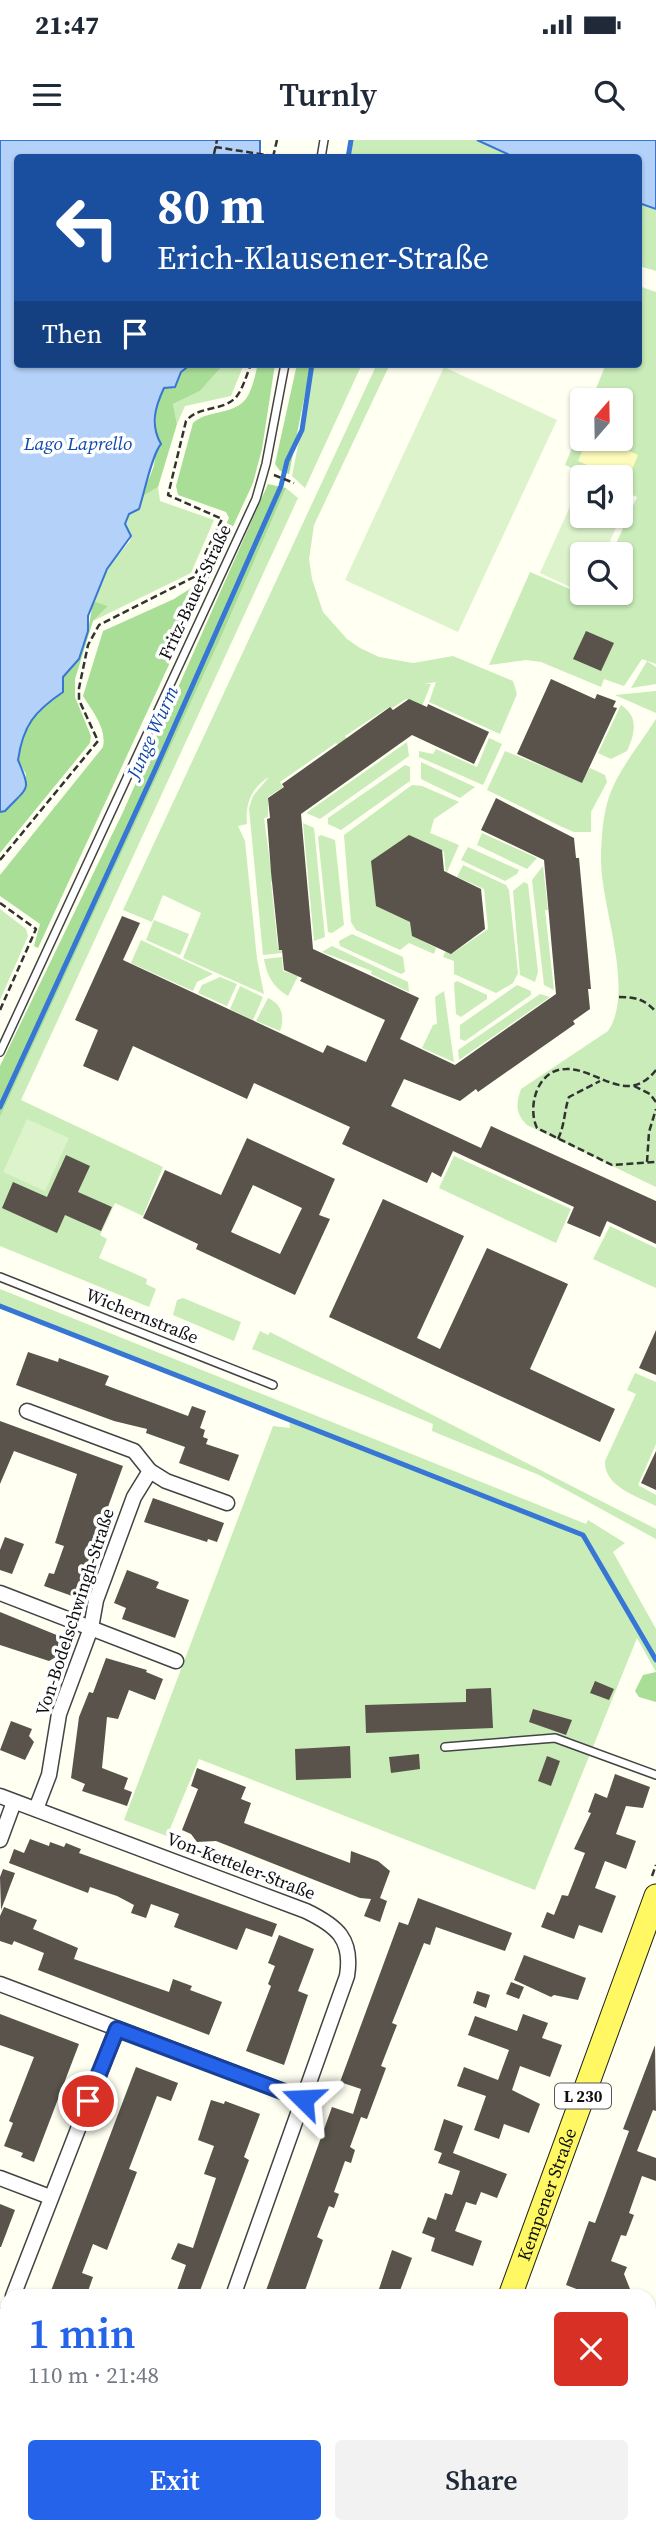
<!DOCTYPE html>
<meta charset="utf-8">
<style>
:root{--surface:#fff;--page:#f2f2f3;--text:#1f2937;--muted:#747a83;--accent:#2563eb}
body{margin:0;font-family:"Source Serif 4",serif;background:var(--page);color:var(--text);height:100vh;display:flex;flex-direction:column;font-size:26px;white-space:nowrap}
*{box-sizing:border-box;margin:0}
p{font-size:23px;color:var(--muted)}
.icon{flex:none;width:38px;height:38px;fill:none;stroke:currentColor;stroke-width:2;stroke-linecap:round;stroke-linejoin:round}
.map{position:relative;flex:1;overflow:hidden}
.details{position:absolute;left:0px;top:2149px;width:656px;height:245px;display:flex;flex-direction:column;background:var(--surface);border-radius:21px 21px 0 0;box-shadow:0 2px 5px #0004}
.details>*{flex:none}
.hud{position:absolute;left:14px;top:14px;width:628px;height:214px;border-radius:7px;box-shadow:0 2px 5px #0004;background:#1a4fa0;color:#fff;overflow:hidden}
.needle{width:46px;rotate:20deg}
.buttons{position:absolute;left:570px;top:248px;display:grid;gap:14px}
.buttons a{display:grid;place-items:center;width:63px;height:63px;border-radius:7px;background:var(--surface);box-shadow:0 2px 5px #0004;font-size:35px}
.pin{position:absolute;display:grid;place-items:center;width:60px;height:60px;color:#fff;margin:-30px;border:4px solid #fff;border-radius:50%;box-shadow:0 2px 7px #0007}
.me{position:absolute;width:77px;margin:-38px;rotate:291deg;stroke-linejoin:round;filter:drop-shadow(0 0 5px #0008)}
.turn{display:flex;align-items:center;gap:24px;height:147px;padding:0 28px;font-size:32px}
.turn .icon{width:91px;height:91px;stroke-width:2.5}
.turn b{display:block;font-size:49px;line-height:60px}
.then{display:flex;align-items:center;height:66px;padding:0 28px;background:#0003;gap:14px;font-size:26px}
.round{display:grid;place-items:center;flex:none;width:74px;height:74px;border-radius:7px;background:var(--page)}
.overview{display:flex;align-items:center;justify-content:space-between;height:119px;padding:0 28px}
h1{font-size:42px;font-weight:600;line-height:52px;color:var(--accent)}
.primary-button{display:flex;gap:14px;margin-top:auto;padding:14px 28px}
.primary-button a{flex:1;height:80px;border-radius:7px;background:var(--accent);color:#fff;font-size:28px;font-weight:600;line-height:80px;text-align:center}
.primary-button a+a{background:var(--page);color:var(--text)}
.status{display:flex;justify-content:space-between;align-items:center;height:49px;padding:0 35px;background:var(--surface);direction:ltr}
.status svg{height:19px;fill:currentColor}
header{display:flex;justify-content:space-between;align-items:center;height:91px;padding:0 28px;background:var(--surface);font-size:32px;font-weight:600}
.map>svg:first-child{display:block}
.green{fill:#c9ecb9}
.forest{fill:#a9de97}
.sand{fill:#fdfcbc}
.pitch{fill:#ddf3cb}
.water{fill:#b4d2f9;stroke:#3776d5;stroke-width:2}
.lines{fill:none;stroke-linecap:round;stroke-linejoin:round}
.stream{stroke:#3776d5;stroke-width:5}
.building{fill:#59534b;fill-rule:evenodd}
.service-casing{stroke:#434343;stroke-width:10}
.minor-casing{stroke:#434343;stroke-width:17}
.secondary-casing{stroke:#323232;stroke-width:24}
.primary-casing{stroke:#212121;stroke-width:25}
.path{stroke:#323232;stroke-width:2.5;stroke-dasharray:7 3.5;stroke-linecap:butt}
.service{stroke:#fff;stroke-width:7}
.minor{stroke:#fff;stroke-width:14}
.secondary{stroke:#f8ffad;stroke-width:21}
.primary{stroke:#fff862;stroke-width:23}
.route-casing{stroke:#184099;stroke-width:18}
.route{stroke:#2563eb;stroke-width:12}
.labels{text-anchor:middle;stroke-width:7;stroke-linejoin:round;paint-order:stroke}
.shield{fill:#fff;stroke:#585858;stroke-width:2}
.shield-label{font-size:16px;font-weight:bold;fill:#101010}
.street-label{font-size:18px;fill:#101010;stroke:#fff}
.water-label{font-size:19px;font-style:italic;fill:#1148aa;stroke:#fff}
</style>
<div class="status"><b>21:47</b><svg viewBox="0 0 49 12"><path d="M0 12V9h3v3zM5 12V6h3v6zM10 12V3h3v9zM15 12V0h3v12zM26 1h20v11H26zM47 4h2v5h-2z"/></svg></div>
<header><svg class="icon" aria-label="menu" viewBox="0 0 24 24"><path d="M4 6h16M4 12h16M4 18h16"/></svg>Turnly<svg class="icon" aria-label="search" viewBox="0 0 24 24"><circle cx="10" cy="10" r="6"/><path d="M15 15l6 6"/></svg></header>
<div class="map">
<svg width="656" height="2394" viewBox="0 0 656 2394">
<rect width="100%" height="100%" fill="#fffff2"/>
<!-- green -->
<g class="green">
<path d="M353,0h124l37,17 -164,1z"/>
<path d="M639,63l17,6v62l-17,-5z"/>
<path d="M639,146l17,6v372l-14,-5 -18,27 -20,-7 -3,8 -60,-25 -15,-2 -37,5 41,-93 61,26 3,-5h27v-38h-10l26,-58 -16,-7v-12h-26l-30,-13 18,-43v17h38v-38h-30l15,-37h33z"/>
<path d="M224,224h20l-13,32 -46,10 -8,18 -4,-20 27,-13z"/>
<path d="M314,224h48l-57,124 -13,-12z"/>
<path d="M377,224h13l-76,161 -5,34 3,20 11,33 24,27 13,9 19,9 34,6 40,-7 60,25 4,13 -17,40 -71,-32 7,-20 -12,2h7l-9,22 -16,-7 -15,10 -2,-2 -44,29 2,4 -8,6 -3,-3 -56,39 3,5 -15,10v20l-4,1 7,52 4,1v10l-4,1 7,66h4v5l-19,2 -14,-147 4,-12 16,-19c-18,11 -24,27 -22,47l-9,2 7,15 12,118 7,35 -81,-36 18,-45 -38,-18 -11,27 -29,-12z"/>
<path d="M158,347l2,14 54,19 -23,53 -98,48 15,-15 -15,-5 14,-33 23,-27 1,-5 -6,-12 4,-10 10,-5 4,-13z"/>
<path d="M286,348l12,10 -277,602 142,67 -20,49 -28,-13 -15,32 7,4 -8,19 48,21 -1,5 10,5 -7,18 -149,-61v-129l222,-482z"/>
<path d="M647,521l9,6v17l-25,4z"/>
<path d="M656,551v22l-41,-18z"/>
<path d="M621,565c18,12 14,28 6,46l-16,8 -13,-6z"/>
<path d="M656,579v468l-129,-62c-12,-12 -11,-21 -6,-36l87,-58c27,-39 -6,-122 -7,-169 0,-17 1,-37 5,-54 6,-31 33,-62 50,-89z"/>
<path d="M489,598l13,6 -19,41 -64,-28v-6l14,3 3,-5 41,18z"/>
<path d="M407,602l2,14 -89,63 -14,-6z"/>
<path d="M505,611l77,31 8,-14 15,7 2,7 -16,30v20h-17l-12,-5 -75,-37z"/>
<path d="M421,622l54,25 -15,11 -39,-19z"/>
<path d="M405,625l5,2v14l-69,49 -13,-6v-6z"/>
<path d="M412,645l10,1 37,16 -25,17 -4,14 29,12 -13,29 -2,-22 -33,-15 -37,26 4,44 34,16 1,13 23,12 -2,6 -25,-11 -9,7 -44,-20 -5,-8 -7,-87z"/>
<path d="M303,683l11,5 11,109 -11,4z"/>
<path d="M482,693l55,25 -10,11 -50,-24z"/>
<path d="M321,695l14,5 9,85 -12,8 -4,-1 -10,-95z"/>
<path d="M468,707l51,23 -2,4 -12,7 -44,-21z"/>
<path d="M463,725l43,20 3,5 9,83 -5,10 -17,10 -42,-19v-13l-11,-4 3,-7 7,3 35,-24 -4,-40 -27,-12z"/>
<path d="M543,726l5,44h-3l9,80 -10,-5 -12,-105z"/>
<path d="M524,742l4,2 10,88 -3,10 -15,-7 -7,-84z"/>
<path d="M0,769l26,20 2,7 -28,64z"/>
<path d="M154,780l35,14 -9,21 -34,-15z"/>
<path d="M352,794l51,23 2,15 -4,2 -61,-28 -1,-5z"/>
<path d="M141,800l72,34 -16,8 -4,9 -62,-28z"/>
<path d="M332,806l76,36 1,10 -38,-18 1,-3 -50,-19z"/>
<path d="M282,817l1,14 15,5 -10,20c-15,-9 -21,-20 -24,-37z"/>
<path d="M220,837l17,7 -10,22 -29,-13 4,-8z"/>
<path d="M457,841l30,14v4l-26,18 -5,-3 -2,-31z"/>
<path d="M517,845l14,6v4l-66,46 -5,-2v-14z"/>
<path d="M240,846l23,11 -10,23 -23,-11z"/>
<path d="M444,851l10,71 -32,-14 11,-23 4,-1 -2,-27z"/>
<path d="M540,854l10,3 -91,63 -1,-10z"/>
<path d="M268,858c14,6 17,19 12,33l-24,-10z"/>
<path d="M454,1016l117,53 -15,34 -117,-55z"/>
<path d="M610,1086l46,22v40l-63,-29z"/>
<path d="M0,1149l586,235 2,-4 37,23 -12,9 43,77v43l-19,-34 -102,252 -336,-131 -32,77 -43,-16 149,-394 17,2 -1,-10c-96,-39 -195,-72 -289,-114z"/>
<path d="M183,1158l58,24 -7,19 -61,-26 4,-15z"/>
<path d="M260,1191l8,4 2,-3 386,197v10l-117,-64 -107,-44 1,-7 -181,-75z"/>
<path d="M635,1233l21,9v62l-18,41 18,10v11c-19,-10 -52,-19 -51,-45l31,-67 -9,-4z"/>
</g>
<!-- forest -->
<g class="forest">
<path d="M191,224h33l-24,27 -27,13 4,20 -19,63 -15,9c2,-12 8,-20 11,-31 6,-31 -5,-46 10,-77l11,-1 6,-15z"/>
<path d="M258,224h17l-13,85 -9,34 -215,465 -4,-2 6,-22 -40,-28v-21l103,-128c4,-19 -11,-36 -20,-51l20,-65 71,-32 25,-16 30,-65 -3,-6 -48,-17 -2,-9 17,-63c14,-13 38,-8 51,-22 8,-8 11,-26 14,-37z"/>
<path d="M297,224h14l-22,110 -9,-3 -5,-7z"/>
<path d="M268,344l18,4 -64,147 -222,482v-51l123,-254z"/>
<path d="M93,461l15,5 -15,15 -18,58v18l16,39 -1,7 -90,110v-40l22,-20 4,-19 -8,-14c6,-39 15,-46 45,-68v-15l25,-46z"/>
<path d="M656,1532v30l-17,-5 -4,-6 8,-16z"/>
</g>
<!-- sand -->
<path class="sand" d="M587,299h16l35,16 -11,27 -49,-21z"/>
<!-- pitch -->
<g class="pitch">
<path d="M444,227l113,53 -99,212 -113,-52z"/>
<path d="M581,342l2,34h38l-17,39h-21v38l-43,-20z"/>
<path d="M27,979l42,19 -24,53 -42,-19z"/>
</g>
<!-- water -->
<g class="water">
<path d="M0,0h260v18h-242v206h173l-10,8 -6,15 -11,1c-9,19 -14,37 -3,56 -9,10 -17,50 -22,65l-10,5 -4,10 6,12 -24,33 -19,47v15l-9,28 -16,18v15c-28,19 -40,33 -45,68 14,32 10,26 -13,51l-5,1z"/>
<path d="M477,0h179v69l-17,-6v-45l-125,-1z"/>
</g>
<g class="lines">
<!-- stream -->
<g class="stream">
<path d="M348,18l3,-18"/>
<path d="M0,967l155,-337 126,-284 6,-25 15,-31 10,-66"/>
<path d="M0,1166l583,229 73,125"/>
</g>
</g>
<!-- building -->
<g class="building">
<path d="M586,491l28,12 -13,28 -28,-12z"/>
<path d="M551,539l44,20 2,-5 19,7 -3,6 4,1 -35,75 -65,-29z"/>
<path d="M409,559l18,8 1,-3 61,28 -15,32 -62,-29 -111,79 12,135 106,49 -19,41 55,26 101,-71 -12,-134 -63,-30 15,-32 78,40 2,20h3l5,54 7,77h-3l2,20 -17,12 2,3 -97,68 -2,-3 -16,12 -56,-22 -13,27 90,42 10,-22 165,75v43l-49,-23 -7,16 -33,-14 7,-16 -121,-56 -12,26 -9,-5 -5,11 -85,-39 8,-17 -96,-44 -7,16 -114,-53 -15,35 -35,-15 15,-36 -23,-10 47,-104 18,7 -17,37 200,93 4,-8 39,17 19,-42 -85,-39 2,-3 -18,-8 -2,-20h-3l-8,-78 -4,-53 3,-1 -2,-20 16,-11 -2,-3 69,-49 39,-28 3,3z"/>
<path d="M409,695l33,15 2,21 37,18 4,40 -34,25 -39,-18 -2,-14 -34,-16 -5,-45z"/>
<path d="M247,998l88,41 -16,36 11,4 -35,76 -99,-46 2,-5 -55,-26 22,-48 56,25zM253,1045l49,23 -22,46 -49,-22z"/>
<path d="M66,1015l24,11 -12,26 34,15 -11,24 -36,-16 -8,18 -55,-25 11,-26 34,15z"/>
<path d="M383,1059l81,37 -47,102 23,11 47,-101 81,36 -38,85 85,40 -15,33 -271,-125z"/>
<path d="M656,1190v45l-17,-7z"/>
<path d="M28,1212l30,10 1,-4 50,18 -4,9 83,31 4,-10 14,5 -6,17 5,2 -2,7 5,2 -2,5 33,11 -10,26 -50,-18 6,-16 -39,-14 1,-4 -33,-8 -98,-36z"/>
<path d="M0,1281l123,45 -48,131 -31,-11 5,-13 5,1 10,-28 -9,-3 22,-69 -63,-23 -14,33z"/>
<path d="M656,1311v39l-15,-7z"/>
<path d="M153,1358l71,25 -7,19 -9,-3 -1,3 -63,-20z"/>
<path d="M5,1397l19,7 -12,30 -12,-4v-20z"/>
<path d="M127,1430l32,12 -3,6 33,12 -14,38 -53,-19 4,-11 -12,-5z"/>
<path d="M0,1472l64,26 -4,10 3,5 -14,8 -49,-16z"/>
<path d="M106,1518l41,12 -1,2 17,7 -8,21 -26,-10 -11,29 -11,-2 -5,51 26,10 -4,11 8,3 -5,14 -45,-15 3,-7 -14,-6 8,-61 10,-25 4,1z"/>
<path d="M595,1541l19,8 -5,11 -19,-7z"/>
<path d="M491,1548l2,40 -127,5 -1,-28 101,-3v-13z"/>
<path d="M533,1569l39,11 -6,15 -37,-13z"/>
<path d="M11,1581l21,8 -3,7 5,6 -9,18 -25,-10z"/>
<path d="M350,1606l1,32 -55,2 -1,-31z"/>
<path d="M419,1614l1,15 -29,4 -2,-16z"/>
<path d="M547,1616l13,5 -9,25 -13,-5z"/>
<path d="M197,1628l49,19 -5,12 10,4 -7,20 106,40 1,-12 27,10 12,10 -10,27 7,3 -7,21 -16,-6 7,-17 -11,-1 -144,-57 -19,1 -6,-8 -9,-4 16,-41 -7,-3z"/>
<path d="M615,1634l35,13 -7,21 -17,-2 -10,28 20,7 -10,28 -21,-8 -10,27 21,8 -14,37 -23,-8 -5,14 -33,-12 6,-15 7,3 8,-20 6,1 17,-43 -11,-4 17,-36 -3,-1 7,-19 12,5z"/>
<path d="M30,1699l19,7 1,-4 14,5 2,-4 15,6 -2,4 198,71 -5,13 -26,-9 -9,22 -63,-23 5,-13 -28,-10 -5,14 -15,-5 3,-8 -17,-9 -27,-9 -2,6 -79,-30 5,-14 10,4z"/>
<path d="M3,1729l12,4 -14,37 -1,-33z"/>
<path d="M418,1758l94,35 -7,18 -69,-24 -6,18 -6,-2 -32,80 5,2 -16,41 5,2 -19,51 -6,-2 -11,30 5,3 -4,13 -6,-2 -11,31 5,2 -5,14 -5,-2 -12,31 6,3 -20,56h-39l68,-189 21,7 8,-25 -21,-7 59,-160 9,3z"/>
<path d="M4,1767l33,13 -4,9 45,19 -4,11 95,33 4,-13 19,7 -2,4 32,12 -13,33 -171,-65 6,-17 -30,-12 -2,4 -12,-4v-25z"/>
<path d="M279,1795l35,14 -16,42 10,4 -24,70 -38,-14 25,-65 -3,-2 7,-18 -7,-3z"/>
<path d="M524,1815l62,23 -8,22 -24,-5 -3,2 -37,-17z"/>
<path d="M511,1842l13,5 -5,12 -13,-5z"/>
<path d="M477,1851l13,4 -4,13 -13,-5z"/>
<path d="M0,1874l79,30 -45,118 -13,-5 2,-4 -19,-7 9,-23 -4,-2 25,-64 -34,-12z"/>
<path d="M523,1874l25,9 -6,15 20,7 -12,32 -30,-11 -8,24 28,14 -11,29 -25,-9 -5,15 -25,-9 12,-34 -29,-10 7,-19 34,13 11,-30 -41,-15 7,-19 42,15z"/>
<path d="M655,1905l1,66 -3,-1 -16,41 19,7v23l-14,-5 -13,37 5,2 -8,21 -5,-1 -10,26 16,6 -3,7 6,15 -10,7h-25l-29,-11 23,-64 6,2 34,-92 -6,-2z"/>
<path d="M136,1927l42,16 -7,18 -14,-5 -28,73 8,3 -30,78 -14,-6 -11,29 11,4 -6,17 -11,-3 -2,5h-25z"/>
<path d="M211,1960l13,4 1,-3 35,13 -16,43 5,3 -51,136h-23l11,-31 -15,-6 7,-16 15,5 23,-70 -12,-4 10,-28 -16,-6z"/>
<path d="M444,1979l19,7 -10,27 54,21 -10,24 -16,-6 -5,13 -10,-3 -11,29 27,10 -9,25 -42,-15 4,-13 -13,-5 6,-16 8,3 9,-27 7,2 8,-24 -22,-8 4,-10 -8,-3z"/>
<path d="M0,2064l15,6 -14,37h-1z"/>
<path d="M392,2110l20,8 -14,38 -20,-4z"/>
</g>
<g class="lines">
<defs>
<g id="service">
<path d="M321,18l3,-18"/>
<path d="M0,912l256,-553 10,-35 19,-100"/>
<path d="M0,1137l273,108"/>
<path d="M445,1607l110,-9 101,37"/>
</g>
<g id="minor">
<path d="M27,1271l107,40 16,20 16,10 61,22"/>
<path d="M0,1453l176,68"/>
<path d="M0,1656l306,115c31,15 47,28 41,65l-114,320"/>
<path d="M36,1669l13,-34 10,-61 32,-86 5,-28 38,-103 16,-26"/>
<path d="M0,1700l14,-38"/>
<path d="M0,1844l303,115"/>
<path d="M0,2038l50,19"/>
<path d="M13,2156l104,-267"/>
<path d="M0,2191l7,-18"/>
<path d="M0,2231l7,3"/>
</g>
<g id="secondary">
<path d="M0,2343l7,2"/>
<path d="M118,2387l19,7"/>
</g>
<g id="primary">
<path id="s1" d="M510,2156l146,-400"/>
<path d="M430,2394l3,-7"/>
</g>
</defs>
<!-- service casing -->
<use href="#service" class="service-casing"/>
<!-- minor casing -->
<use href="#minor" class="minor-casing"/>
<!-- secondary casing -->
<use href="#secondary" class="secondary-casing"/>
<!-- primary casing -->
<use href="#primary" class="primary-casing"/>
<!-- path -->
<g class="path">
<path d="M215,7l58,9"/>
<path d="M214,14l3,-14"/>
<path d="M273,17l4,-17"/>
<path d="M274,335l20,8"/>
<path d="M0,720l98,-119 -19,-41v-12l9,-43 11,-20 95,-48 28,-58 -54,-24 18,-74c13,-16 38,-9 51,-25 6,-8 10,-22 14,-32"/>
<path d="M0,763l36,26 -36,81"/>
<path d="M619,857c16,0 26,2 37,15"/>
<path d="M656,930c-29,37 -59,-2 -90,-1 -29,0 -39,38 -29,59l75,37 44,-3"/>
<path d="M634,946l16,8 6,8"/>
<path d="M558,999c7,-14 6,-28 11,-42l31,-16"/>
<path d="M647,1022l2,-30 7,-23"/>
<path d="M652,1736l4,-11"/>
</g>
<!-- service -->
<use href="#service" class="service"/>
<!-- minor -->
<use href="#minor" class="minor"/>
<!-- secondary -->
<use href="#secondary" class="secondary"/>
<!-- primary -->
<use href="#primary" class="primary"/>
</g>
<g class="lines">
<defs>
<path id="route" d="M88,1961l29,-72 186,70"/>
</defs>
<!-- route casing -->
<use href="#route" class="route-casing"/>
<!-- route -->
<use href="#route" class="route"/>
</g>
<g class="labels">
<!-- shield labels -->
<rect class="shield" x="555" y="1943.5" width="56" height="25" rx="5"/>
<g class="shield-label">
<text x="583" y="1962">L 230</text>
</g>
<!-- street labels -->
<g class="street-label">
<text transform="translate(195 452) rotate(-65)" y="6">Fritz-Bauer-Straße</text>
<text transform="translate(142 1176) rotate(22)" y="6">Wichernstraße</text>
<text transform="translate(75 1472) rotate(-72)" y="6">Von-Bodelschwingh-Straße</text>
<text transform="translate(241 1726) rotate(21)" y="6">Von-Ketteler-Straße</text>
<text dy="6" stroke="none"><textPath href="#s1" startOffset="108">Kempener Straße</textPath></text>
</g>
<!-- water labels -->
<g class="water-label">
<text x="78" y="310">Lago Laprello</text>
<text transform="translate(152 592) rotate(-66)" y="7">Junge Wurm</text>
</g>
</g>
</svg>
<div class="buttons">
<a><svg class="needle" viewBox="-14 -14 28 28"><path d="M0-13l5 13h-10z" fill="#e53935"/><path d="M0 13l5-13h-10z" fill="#747a83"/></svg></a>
<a><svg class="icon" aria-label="sound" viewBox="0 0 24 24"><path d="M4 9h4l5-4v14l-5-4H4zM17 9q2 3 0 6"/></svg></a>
<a><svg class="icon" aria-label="search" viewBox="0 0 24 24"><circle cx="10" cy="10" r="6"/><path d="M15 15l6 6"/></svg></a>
</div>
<div class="pin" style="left:88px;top:1961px;background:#d93025"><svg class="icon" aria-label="arrive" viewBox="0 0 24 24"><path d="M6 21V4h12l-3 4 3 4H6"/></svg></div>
<svg class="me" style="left:303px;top:1959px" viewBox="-20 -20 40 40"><path d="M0-17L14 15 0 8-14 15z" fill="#2563eb" stroke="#fff" stroke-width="4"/></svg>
<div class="hud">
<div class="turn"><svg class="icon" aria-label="left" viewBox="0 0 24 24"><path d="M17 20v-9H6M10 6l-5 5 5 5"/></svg><div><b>80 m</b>Erich-Klausener-Straße</div></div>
<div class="then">Then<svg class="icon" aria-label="arrive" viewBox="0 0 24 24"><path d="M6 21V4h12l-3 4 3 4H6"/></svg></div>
</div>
<section class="details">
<div class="overview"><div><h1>1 min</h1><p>110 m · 21:48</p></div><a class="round" style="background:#d93025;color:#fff"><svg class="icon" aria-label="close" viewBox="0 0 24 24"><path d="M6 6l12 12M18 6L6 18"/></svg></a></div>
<div class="primary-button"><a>Exit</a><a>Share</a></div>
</section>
</div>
